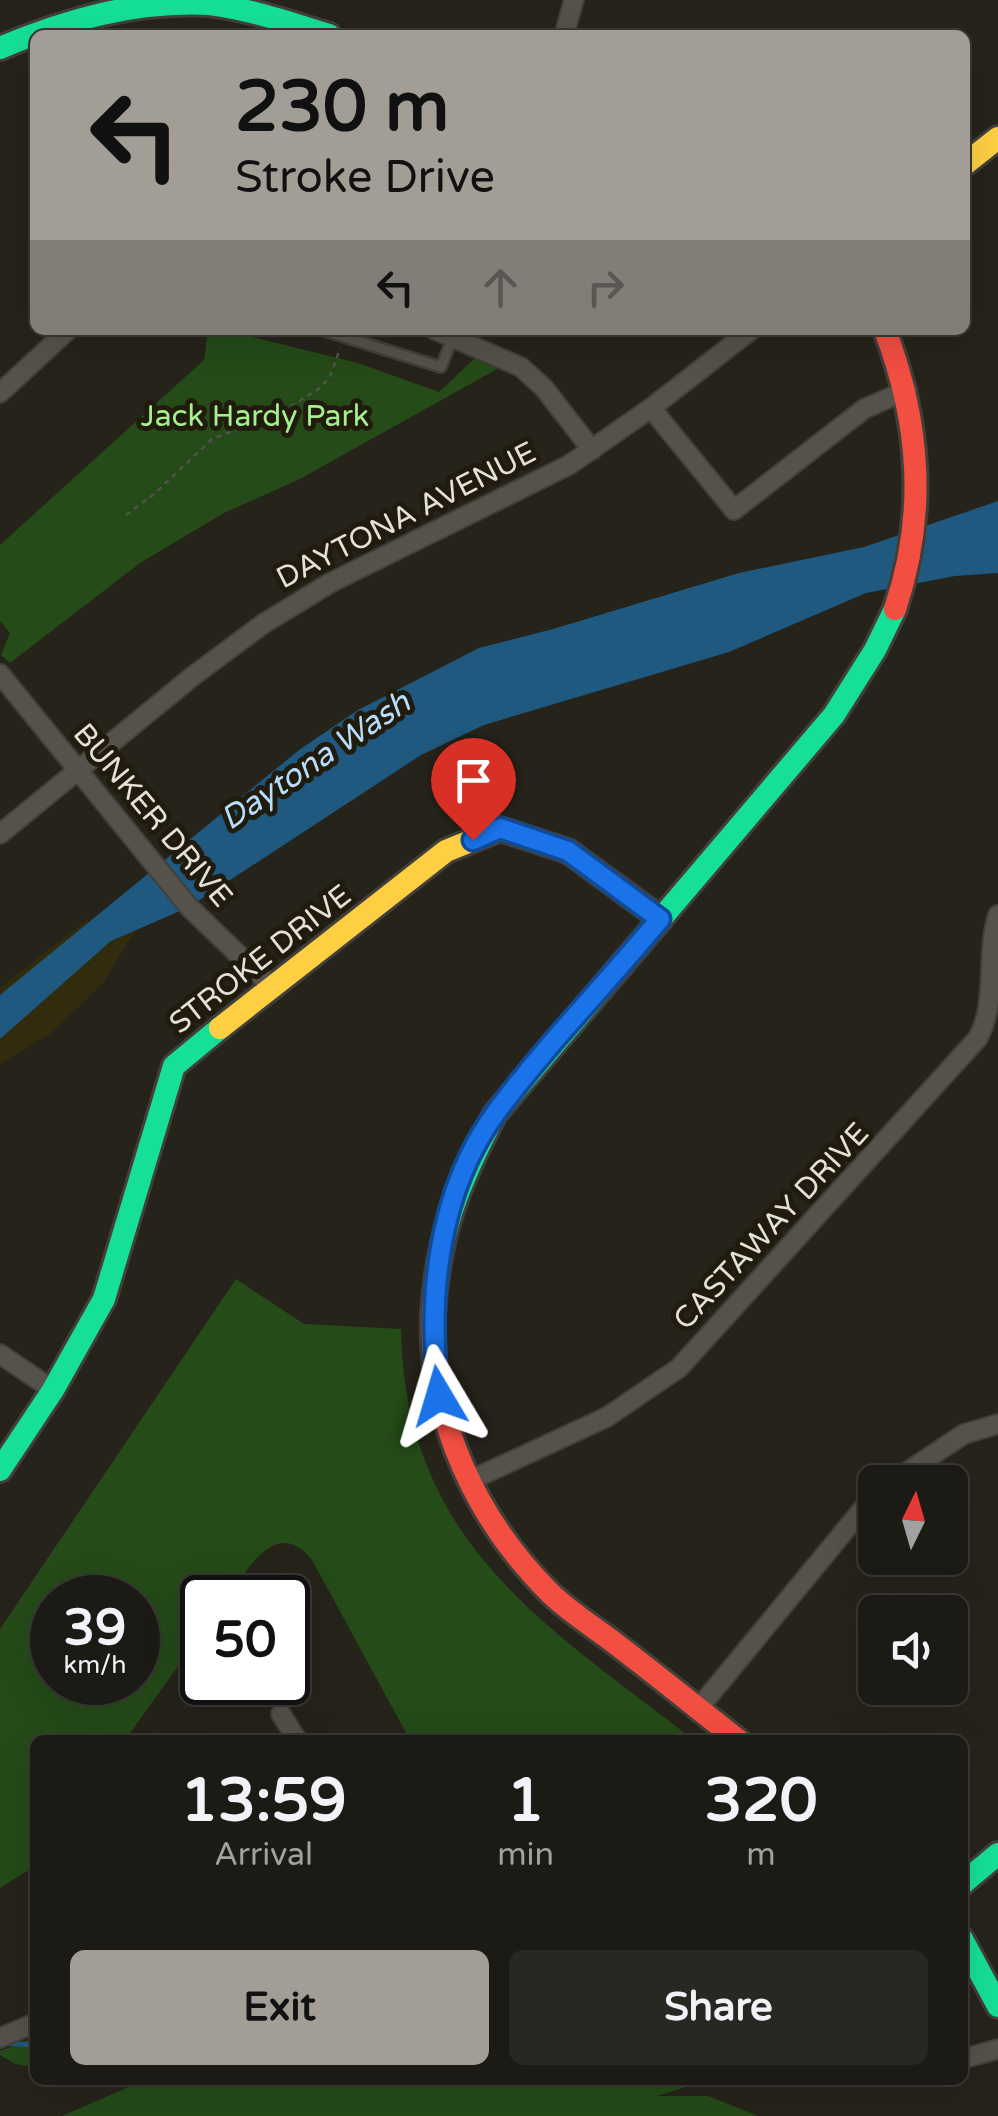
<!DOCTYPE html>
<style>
:root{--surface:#1c1a14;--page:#292722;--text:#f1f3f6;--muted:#a0a1a0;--line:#3a3834;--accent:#a29e95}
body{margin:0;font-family:"Varela Round",sans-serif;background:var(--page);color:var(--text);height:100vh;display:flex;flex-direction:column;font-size:38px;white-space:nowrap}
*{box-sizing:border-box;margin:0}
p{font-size:32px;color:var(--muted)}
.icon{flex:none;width:55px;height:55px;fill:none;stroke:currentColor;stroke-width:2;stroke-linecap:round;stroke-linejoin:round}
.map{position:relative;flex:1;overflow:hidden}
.drawer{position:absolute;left:30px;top:1735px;width:938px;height:350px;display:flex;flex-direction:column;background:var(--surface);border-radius:15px;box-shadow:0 10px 40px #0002,0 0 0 2px var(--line)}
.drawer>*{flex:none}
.banner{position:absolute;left:30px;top:30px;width:940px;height:305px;border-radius:15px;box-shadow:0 10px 40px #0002,0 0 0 2px var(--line);background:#a29e95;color:#111;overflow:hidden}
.needle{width:65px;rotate:5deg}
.fabs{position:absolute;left:858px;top:1465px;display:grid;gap:20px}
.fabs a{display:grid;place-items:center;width:110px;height:110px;border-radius:15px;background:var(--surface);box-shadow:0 10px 40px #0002,0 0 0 2px var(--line);font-size:50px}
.speed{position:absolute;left:30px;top:1575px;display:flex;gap:20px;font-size:50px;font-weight:700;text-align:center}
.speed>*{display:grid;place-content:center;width:130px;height:130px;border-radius:50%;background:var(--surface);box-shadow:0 10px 40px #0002,0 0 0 2px var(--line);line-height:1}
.speed small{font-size:25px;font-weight:400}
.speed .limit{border:5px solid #111;border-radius:15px;background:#fff;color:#111}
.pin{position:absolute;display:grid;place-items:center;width:85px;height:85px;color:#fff;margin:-102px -42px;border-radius:50% 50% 50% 0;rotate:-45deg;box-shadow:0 0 10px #0007}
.pin .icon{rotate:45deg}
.me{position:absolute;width:110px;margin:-55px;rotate:353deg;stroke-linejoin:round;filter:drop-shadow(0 0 8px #0008)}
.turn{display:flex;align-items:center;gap:35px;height:210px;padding:0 40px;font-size:45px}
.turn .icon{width:130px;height:130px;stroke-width:2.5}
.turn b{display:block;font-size:70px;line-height:85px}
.lanes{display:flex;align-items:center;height:95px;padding:0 40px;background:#0003;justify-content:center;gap:50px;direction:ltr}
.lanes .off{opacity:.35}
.eta{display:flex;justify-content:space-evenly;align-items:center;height:170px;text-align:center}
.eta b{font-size:60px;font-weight:800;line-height:70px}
.action{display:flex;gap:20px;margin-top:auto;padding:20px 40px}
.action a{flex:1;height:115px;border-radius:15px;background:var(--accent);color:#111;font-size:40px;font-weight:800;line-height:115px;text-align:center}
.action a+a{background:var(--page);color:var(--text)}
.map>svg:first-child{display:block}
.green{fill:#254b18;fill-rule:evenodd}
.sand{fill:#332b0e}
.water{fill:#1f597f}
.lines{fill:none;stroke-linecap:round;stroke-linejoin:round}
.stream{stroke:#1f597f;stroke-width:5}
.lane-casing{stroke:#423f39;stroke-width:14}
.street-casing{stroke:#423f39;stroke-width:22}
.fast-casing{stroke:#423f39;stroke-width:28}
.slow-casing{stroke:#423f39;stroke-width:28}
.jam-casing{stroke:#423f39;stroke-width:28}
.path{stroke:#55534d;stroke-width:2.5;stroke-dasharray:5 5;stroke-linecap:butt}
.lane{stroke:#55524b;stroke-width:9}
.street{stroke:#55524b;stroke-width:18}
.fast{stroke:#16e098;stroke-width:22}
.slow{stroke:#ffcf43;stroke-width:22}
.jam{stroke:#f24e42;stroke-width:22}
.route-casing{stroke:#114b97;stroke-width:25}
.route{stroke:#1a73e8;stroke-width:18}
.labels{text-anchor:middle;stroke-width:10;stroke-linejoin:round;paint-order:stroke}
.park-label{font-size:30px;fill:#a4ef8e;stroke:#211b0d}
.street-label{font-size:30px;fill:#e4e1d7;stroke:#211b0d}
.water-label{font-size:32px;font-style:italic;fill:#b6ddfc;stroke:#211b0d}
</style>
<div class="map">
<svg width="998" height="2116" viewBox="0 0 998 2116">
<rect width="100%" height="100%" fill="#26231b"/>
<!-- green -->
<g class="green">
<path d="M208,330h32v4l118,29 81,29 36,-34 22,11 -199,111 -74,33 -84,50 -130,100 -9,-8 9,-22 -10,-12v-76l204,-185z"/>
<path d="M236,1279l68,45 97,5c4,213 143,295 293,411h-284l-98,-180c-35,-45 -65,10 -84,37l-26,1v35l-77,107h-90v126l-35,22v-259zM52,1598h86v84h-86z"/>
<path d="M35,2037v30l-20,-3 -15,-9v-4z"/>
<path d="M145,2080h563l-51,16h51l50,20h-696z"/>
</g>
<!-- sand -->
<path class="sand" d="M123,917l12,15 -33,52 -52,50 -50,30v-76l88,-69 2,17z"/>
<!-- water -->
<path class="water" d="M998,501v72l-43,3 -89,17 -137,59 -245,73 -63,30 -232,152 -78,34 -111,98v-44l299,-245 59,-40 121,-62 74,-19 186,-56 125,-26z"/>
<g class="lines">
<!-- stream -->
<path class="stream" d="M3,2043l32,2"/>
<defs>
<path id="lane" d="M322,330l119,37 12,-30"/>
<g id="street">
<path d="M564,35l10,-35"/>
<path d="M435,330l86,37 23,21 48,62"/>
<path d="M0,393l68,-63"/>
<path d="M651,408l83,102 130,-101 43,-19"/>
<path d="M0,674l189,233 82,79"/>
<path d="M0,834l193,-158 70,-52 67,-41 239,-118 82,-57 100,-78"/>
<path d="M0,1354l53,36"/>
<path d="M469,1481l138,-64 72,-49 299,-330c20,-37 7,-82 20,-123"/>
<path d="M892,1482l72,-48 34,-10"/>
<path d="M698,1709l177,-215"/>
<path d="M281,1714l16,26"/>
<path d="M0,2038l35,-15"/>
<path d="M962,2059l36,-10"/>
</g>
<g id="fast">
<path d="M0,48c66,-28 136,-48 209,-44 41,5 81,19 120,31"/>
<path d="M433,1314c5,-81 25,-129 62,-200l339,-399 41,-65 20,-41"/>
<path d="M0,1470l53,-80 51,-91 70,-233 46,-38"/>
<path d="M962,1884l36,-30"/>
<path d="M962,1939l36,67"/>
</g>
<g id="slow">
<path d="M965,164l33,-26"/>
<path d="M220,1028l226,-177 54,-22 68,22 93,68"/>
</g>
<g id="jam">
<path d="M885,330c35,93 42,184 10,279"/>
<path d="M433,1314c-5,105 45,208 118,280 19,18 41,32 61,47 42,32 84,66 126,99"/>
</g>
</defs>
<!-- lane casing -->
<use href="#lane" class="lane-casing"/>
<!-- street casing -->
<use href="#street" class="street-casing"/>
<!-- fast casing -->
<use href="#fast" class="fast-casing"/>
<!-- slow casing -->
<use href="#slow" class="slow-casing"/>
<!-- jam casing -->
<use href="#jam" class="jam-casing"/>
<!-- path -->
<path class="path" d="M126,515l27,-20 59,-56 73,-29 35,-22 10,-11 10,-29"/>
<!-- lane -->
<use href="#lane" class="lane"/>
<!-- street -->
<use href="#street" class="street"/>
<!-- fast -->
<use href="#fast" class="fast"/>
<!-- slow -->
<use href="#slow" class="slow"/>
<!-- jam -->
<use href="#jam" class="jam"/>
</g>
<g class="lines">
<defs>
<path id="route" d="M439,1396c-12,-96 -2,-204 58,-285 50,-67 110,-128 163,-192l-92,-68 -68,-23 -27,12"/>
</defs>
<!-- route casing -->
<use href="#route" class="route-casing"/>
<!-- route -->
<use href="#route" class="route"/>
</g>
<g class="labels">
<!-- park labels -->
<g class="park-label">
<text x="255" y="426">Jack Hardy Park</text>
</g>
<!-- street labels -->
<g class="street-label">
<text transform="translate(406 515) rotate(-27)" y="10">DAYTONA AVENUE</text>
<text transform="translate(153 815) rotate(50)" y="10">BUNKER DRIVE</text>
<text transform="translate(260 959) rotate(-38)" y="10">STROKE DRIVE</text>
<text transform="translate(771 1226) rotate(-47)" y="10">CASTAWAY DRIVE</text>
</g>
<!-- water labels -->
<g class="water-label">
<text transform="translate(315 760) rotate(-34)" y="11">Daytona Wash</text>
</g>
</g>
</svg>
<div class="fabs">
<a><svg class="needle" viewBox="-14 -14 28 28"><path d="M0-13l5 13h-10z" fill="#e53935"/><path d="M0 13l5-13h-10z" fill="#a0a1a0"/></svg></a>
<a><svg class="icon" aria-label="sound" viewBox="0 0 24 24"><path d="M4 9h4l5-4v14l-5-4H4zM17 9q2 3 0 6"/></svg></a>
</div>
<div class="speed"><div>39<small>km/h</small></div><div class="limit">50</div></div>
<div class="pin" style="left:473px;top:840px;background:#d93025"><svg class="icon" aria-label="arrive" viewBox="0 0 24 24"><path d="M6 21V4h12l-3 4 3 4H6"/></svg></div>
<svg class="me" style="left:439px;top:1396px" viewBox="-20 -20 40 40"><path d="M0-17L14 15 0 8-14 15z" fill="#1a73e8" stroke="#fff" stroke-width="4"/></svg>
<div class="banner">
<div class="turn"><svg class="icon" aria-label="left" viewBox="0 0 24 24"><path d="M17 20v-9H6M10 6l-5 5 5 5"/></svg><div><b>230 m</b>Stroke Drive</div></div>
<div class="lanes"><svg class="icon" aria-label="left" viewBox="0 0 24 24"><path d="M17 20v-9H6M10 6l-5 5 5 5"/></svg><svg class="icon off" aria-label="ahead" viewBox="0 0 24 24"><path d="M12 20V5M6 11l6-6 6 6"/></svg><svg class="icon off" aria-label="right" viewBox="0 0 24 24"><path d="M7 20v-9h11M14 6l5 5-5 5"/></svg></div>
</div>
<section class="drawer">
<div class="eta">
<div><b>13:59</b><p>Arrival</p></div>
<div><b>1</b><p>min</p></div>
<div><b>320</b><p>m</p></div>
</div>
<div class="action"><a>Exit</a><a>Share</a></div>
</section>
</div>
